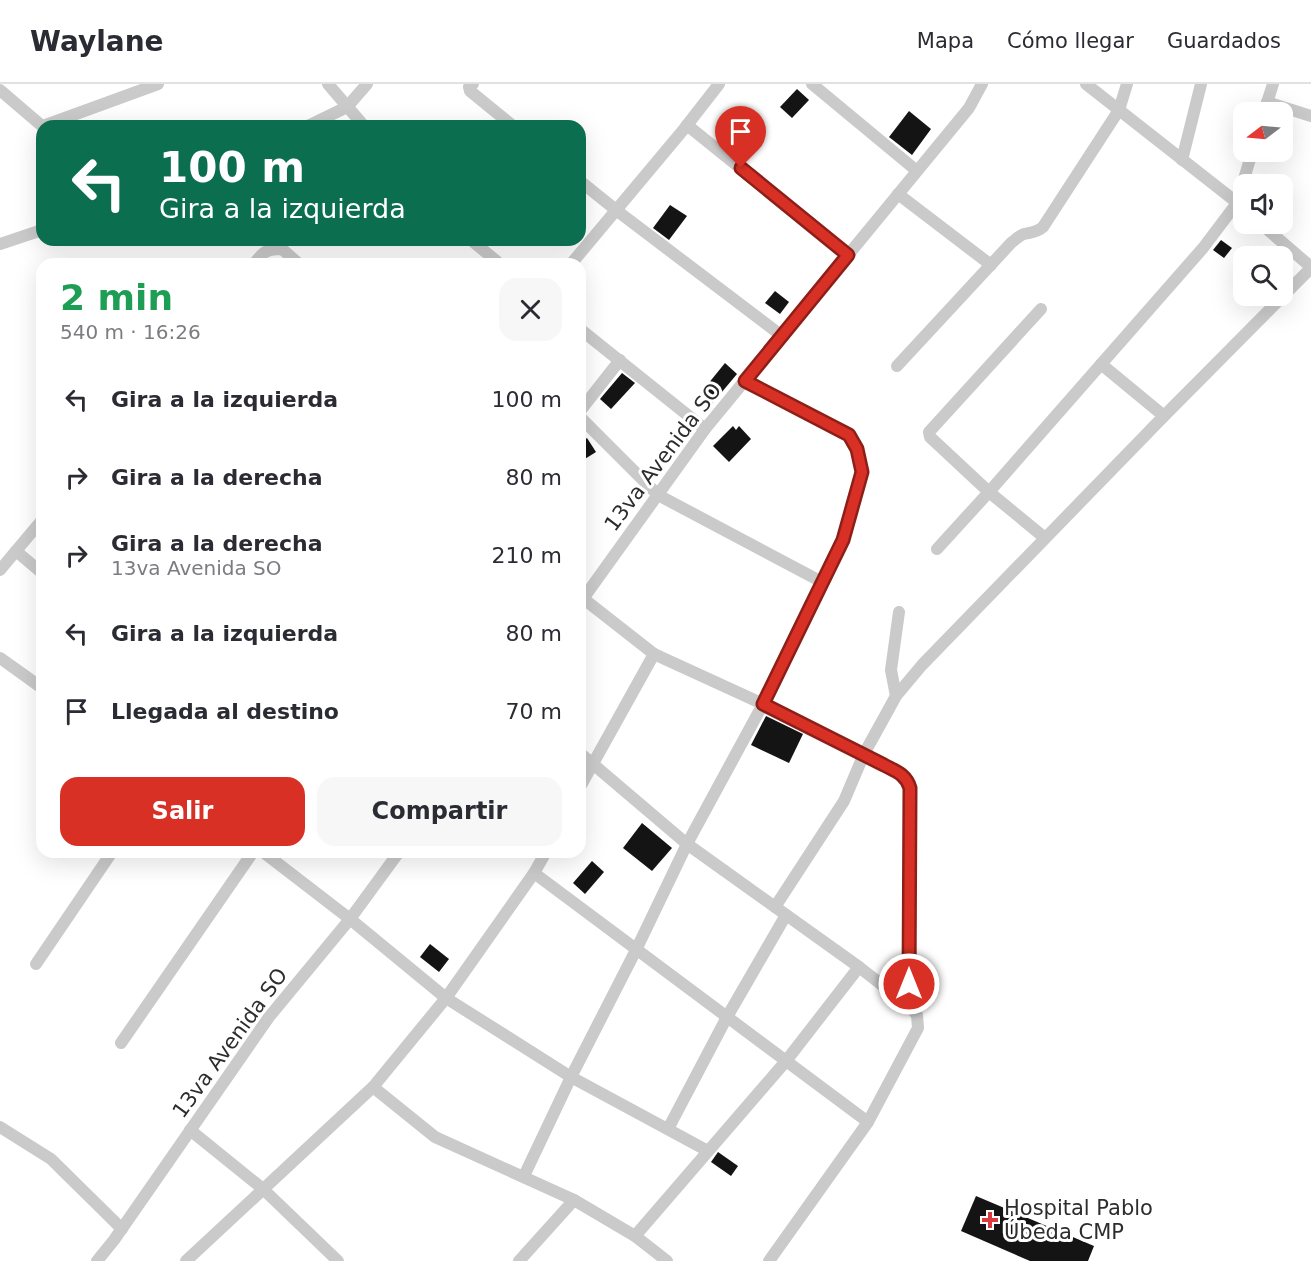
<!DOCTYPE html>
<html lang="es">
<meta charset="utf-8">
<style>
:root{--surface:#fff;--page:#f7f7f7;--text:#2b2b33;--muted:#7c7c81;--line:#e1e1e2;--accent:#d93025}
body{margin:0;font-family:"DejaVu Sans",sans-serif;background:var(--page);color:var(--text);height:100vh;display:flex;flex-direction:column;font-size:22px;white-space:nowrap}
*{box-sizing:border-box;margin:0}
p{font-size:20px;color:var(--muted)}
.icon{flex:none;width:33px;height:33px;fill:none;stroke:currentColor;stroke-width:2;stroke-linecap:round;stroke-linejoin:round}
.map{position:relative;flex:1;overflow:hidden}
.sheet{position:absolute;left:36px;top:174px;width:550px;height:600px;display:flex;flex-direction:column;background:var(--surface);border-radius:18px;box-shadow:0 6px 24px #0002}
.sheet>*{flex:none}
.banner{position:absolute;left:36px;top:36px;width:550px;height:126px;border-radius:18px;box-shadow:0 6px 24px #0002;background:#0b6e4f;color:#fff;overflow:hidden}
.needle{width:39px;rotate:254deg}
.buttons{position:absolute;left:1233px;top:18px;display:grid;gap:12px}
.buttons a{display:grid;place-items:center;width:60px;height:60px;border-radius:12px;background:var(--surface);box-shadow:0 6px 24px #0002;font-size:30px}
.pin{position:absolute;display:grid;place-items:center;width:51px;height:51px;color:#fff;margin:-62px -26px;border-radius:50% 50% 50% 0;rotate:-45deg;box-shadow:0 0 6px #0007}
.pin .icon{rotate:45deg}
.me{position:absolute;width:66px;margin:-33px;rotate:0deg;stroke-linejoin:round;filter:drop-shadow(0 0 4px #0008)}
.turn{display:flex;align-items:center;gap:21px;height:126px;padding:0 24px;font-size:27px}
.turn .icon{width:78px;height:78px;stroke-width:2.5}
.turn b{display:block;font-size:42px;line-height:51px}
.round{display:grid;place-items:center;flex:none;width:63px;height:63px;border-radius:18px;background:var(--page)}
.headline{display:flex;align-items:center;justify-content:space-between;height:102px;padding:0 24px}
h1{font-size:36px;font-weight:700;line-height:45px;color:#1e9e55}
.action{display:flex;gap:12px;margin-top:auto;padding:12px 24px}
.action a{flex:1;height:69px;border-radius:18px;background:var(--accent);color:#fff;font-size:24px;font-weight:700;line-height:69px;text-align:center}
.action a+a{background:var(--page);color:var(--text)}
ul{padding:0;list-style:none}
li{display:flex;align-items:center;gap:18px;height:78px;padding:0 24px}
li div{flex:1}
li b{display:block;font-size:22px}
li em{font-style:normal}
header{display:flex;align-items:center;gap:36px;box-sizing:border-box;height:84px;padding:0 30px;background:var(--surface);border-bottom:2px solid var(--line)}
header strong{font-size:28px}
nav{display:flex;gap:33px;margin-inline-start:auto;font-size:21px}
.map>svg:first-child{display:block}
.building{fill:#141414}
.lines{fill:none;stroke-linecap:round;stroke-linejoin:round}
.street{stroke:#cacaca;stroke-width:12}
.route-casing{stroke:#8d1f18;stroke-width:15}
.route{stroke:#d93025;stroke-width:10}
.poi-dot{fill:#d93b41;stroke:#fff;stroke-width:2}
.labels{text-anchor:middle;stroke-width:6;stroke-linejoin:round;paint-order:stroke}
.street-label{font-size:21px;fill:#2d2d2d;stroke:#fff}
.poi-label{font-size:21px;fill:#2d2d2d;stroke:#fff;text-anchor:start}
</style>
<header>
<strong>Waylane</strong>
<nav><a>Mapa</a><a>Cómo llegar</a><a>Guardados</a></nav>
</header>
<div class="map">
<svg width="1311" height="1177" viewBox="0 0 1311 1177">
<rect width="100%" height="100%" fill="#fff"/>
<!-- building -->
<g class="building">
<path d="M797,5l12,11 -17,18 -12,-11z"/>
<path d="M909,27l22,18 -19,26 -23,-18z"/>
<path d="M670,121l17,11 -18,24 -16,-12z"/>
<path d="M1221,156l11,8 -8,10 -11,-8z"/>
<path d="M775,207l14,11 -9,12 -15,-11z"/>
<path d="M725,279l12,11 -26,31 -12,-10z"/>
<path d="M622,289l13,10 -24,26 -11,-10z"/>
<path d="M733,342l3,4 3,-4 12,13 -22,23 -16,-16z"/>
<path d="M587,354l9,14 -16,10v-19z"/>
<path d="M766,632l37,18 -14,29 -38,-18z"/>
<path d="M642,739l30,25 -20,23 -29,-23z"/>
<path d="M592,777l12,11 -19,22 -12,-11z"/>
<path d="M430,860l19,15 -10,13 -19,-15z"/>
<path d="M718,1068l20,14 -7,10 -20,-14z"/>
<path d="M976,1112l118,50 -6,15h-58l-69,-30z"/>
</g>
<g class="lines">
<!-- street -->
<g class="street">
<path d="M328,0l36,42"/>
<path d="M473,0l-4,3 1,4 43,35"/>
<path d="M812,0l105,87"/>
<path d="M1086,0l158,124"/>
<path d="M0,6l42,36"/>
<path d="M1267,18l44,14"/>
<path d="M1264,28l9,-28"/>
<path d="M687,41l161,130"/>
<path d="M43,42l115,-42"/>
<path d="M308,42l39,-19 20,-23"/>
<path d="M1182,76l19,-76"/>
<path d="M580,97l36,29 166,126"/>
<path d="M898,110l93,71"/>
<path d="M1261,140l50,43"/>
<path d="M471,156l29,24"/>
<path d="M0,160l42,-14"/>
<path d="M254,180c9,-12 12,-15 28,-15l17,15"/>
<path d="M571,180l113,-135 35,-45"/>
<path d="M1041,225l-112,123 1,5 59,55 56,46"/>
<path d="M580,245l125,100"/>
<path d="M1101,280l63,52"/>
<path d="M897,282l114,-123c4,-3 9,-8 13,-9 8,-2 12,-1 19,-7l76,-117 8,-26"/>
<path d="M580,327l40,-51"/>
<path d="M580,333l78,78 164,87"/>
<path d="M937,465l52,-57 214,-244 34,-45 15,-51"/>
<path d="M16,467l26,22"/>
<path d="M0,486l42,-50"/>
<path d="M580,512l74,58 -74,133"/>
<path d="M580,519l125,-174 264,-321 13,-24"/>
<path d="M654,570l109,50 101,50 -20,47 -69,106"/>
<path d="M0,574l42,30"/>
<path d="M896,612l-5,-26 8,-58"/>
<path d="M580,669l107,91 172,123 50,39 8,9 1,13 -50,94 -99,139"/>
<path d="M263,768l87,67 96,79 125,79 137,74"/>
<path d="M534,789l334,249"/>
<path d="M36,880l76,-112"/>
<path d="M909,922l1,-218 -2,-7 -5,-6 -39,-21 32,-58 26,-31 242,-249 147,-148"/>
<path d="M121,959l132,-191"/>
<path d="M373,1003l62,50 139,63 61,36 32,25"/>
<path d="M0,1043l51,32 71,70"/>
<path d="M668,1045l59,-112 59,-102"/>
<path d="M190,1046l73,59 75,72"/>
<path d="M524,1092l47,-99 65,-127 51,-106 76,-140 80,-164 19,-68 -5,-23 -8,-14 -104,-54"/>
<path d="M635,1152l151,-175 73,-94"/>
<path d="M97,1177l17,-21 155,-223 81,-98 49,-67"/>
<path d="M186,1177l187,-174 73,-89 88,-125 12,-21"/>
<path d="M519,1177l55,-61"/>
</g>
</g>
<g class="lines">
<defs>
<path id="route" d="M741,84l107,87 -103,126 104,54 8,14 5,23 -19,68 -80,164 121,61c11,6 22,9 26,23l-1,196"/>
</defs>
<!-- route casing -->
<use href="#route" class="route-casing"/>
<!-- route -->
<use href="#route" class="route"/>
</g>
<!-- markers -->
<path class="poi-dot" d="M987 1127h6v6h6v6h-6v6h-6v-6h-6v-6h6z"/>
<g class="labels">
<!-- street labels -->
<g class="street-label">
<text transform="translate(663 373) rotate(-53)" y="7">13va Avenida SO</text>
<text transform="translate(230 959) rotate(-54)" y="7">13va Avenida SO</text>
</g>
<!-- poi labels -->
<g class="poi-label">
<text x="1004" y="1131">Hospital Pablo<tspan x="1004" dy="24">Úbeda CMP</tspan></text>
</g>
</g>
</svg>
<div class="buttons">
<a><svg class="needle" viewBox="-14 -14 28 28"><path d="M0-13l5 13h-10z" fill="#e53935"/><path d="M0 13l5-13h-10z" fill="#7c7c81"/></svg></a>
<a><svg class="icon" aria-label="sound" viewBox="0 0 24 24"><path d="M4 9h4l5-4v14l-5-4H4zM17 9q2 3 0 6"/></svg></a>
<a><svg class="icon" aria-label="search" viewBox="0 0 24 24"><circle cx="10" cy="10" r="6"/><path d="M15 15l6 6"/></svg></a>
</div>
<div class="pin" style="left:741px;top:84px;background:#d93025"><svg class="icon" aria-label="arrive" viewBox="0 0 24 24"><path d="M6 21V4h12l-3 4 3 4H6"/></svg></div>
<svg class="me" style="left:909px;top:900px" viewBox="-20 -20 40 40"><circle r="17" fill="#d93025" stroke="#fff" stroke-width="3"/><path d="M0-11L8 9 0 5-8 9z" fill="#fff"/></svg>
<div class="banner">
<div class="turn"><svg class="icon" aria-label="left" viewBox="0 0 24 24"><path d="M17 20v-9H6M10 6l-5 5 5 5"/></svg><div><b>100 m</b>Gira a la izquierda</div></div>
</div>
<section class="sheet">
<div class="headline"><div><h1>2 min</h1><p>540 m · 16:26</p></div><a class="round"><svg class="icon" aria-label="close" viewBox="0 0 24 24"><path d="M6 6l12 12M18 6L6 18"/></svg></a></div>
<ul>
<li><svg class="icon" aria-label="left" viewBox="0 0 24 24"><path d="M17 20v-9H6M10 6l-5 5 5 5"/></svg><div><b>Gira a la izquierda</b></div><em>100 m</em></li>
<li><svg class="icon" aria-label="right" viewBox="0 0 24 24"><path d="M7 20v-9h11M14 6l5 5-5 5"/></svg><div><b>Gira a la derecha</b></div><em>80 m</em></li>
<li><svg class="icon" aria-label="right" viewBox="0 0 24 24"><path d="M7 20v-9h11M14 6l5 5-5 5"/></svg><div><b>Gira a la derecha</b><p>13va Avenida SO</p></div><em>210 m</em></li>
<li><svg class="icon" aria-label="left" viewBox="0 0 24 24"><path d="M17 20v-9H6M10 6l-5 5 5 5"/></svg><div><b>Gira a la izquierda</b></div><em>80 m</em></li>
<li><svg class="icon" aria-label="arrive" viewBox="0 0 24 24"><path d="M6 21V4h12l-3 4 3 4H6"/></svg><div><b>Llegada al destino</b></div><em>70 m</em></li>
</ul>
<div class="action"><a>Salir</a><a>Compartir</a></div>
</section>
</div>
